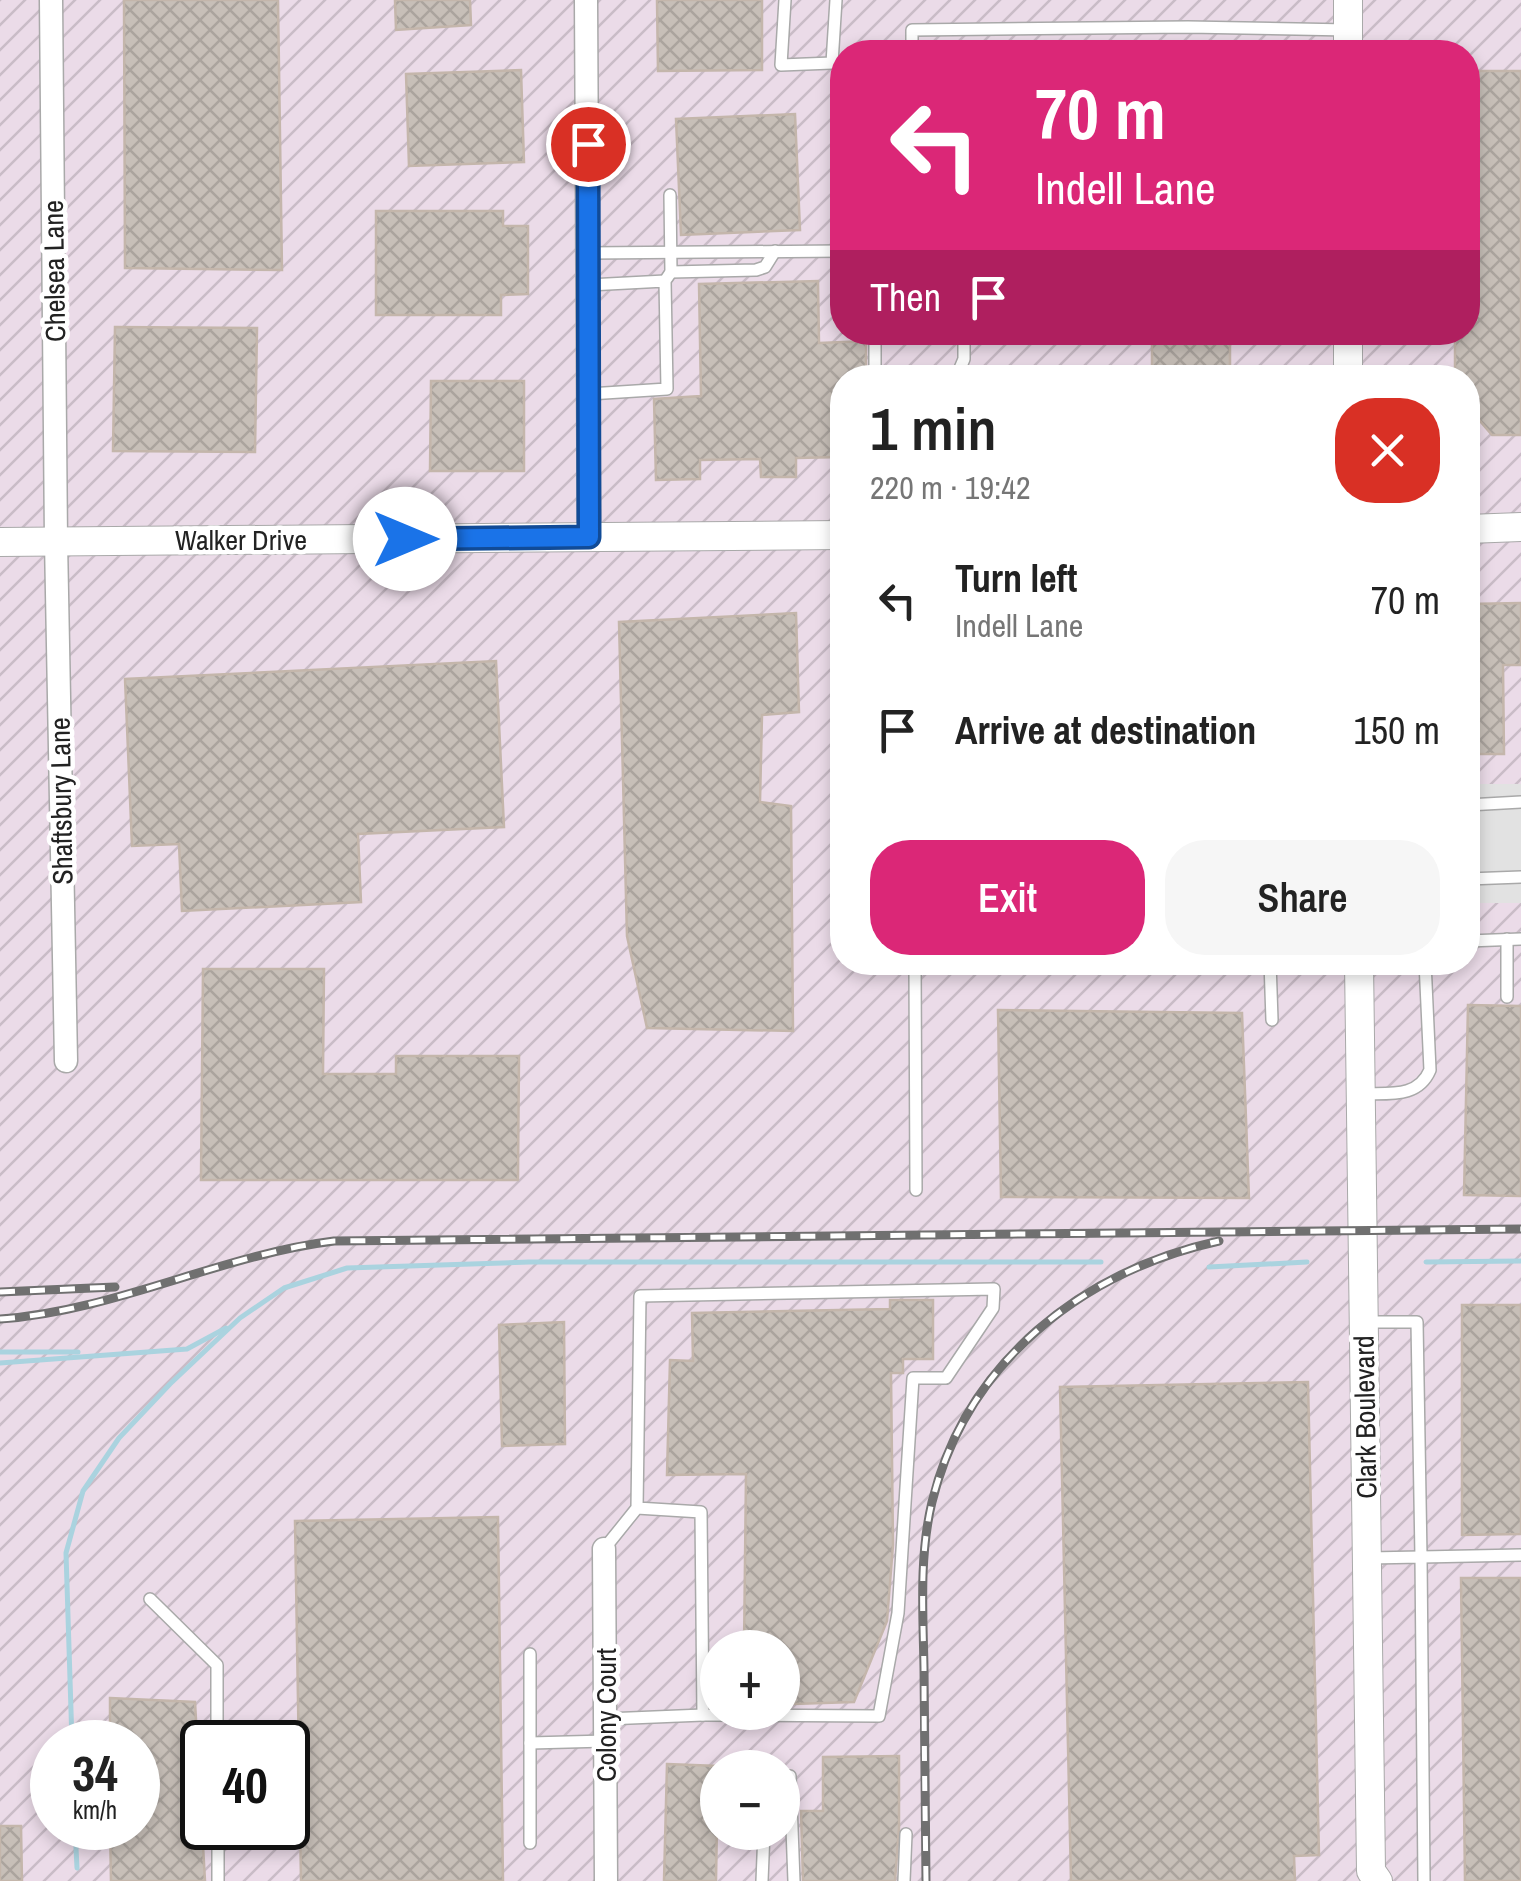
<!DOCTYPE html>
<meta charset="utf-8">
<style>
:root{--surface:#fff;--page:#f6f6f6;--text:#222;--muted:#767676;--accent:#db2777}
body{margin:0;font-family:"Archivo Narrow",sans-serif;background:var(--page);color:var(--text);height:100vh;display:flex;flex-direction:column;font-size:38px;white-space:nowrap}
*{box-sizing:border-box;margin:0}
p{font-size:32px;color:var(--muted)}
.icon{flex:none;width:55px;height:55px;fill:none;stroke:currentColor;stroke-width:2;stroke-linecap:round;stroke-linejoin:round}
.map{position:relative;flex:1;overflow:hidden}
.sheet{position:absolute;left:830px;top:365px;width:650px;height:610px;display:flex;flex-direction:column;background:var(--surface);border-radius:40px;box-shadow:0 5px 15px #0003}
.sheet>*{flex:none}
.guide{position:absolute;left:830px;top:40px;width:650px;height:305px;border-radius:40px;box-shadow:0 5px 15px #0003;background:#db2777;color:#fff;overflow:hidden}
.tools{position:absolute;left:700px;top:1630px;display:grid;gap:20px}
.tools a{display:grid;place-items:center;width:100px;height:100px;border-radius:50%;background:var(--surface);box-shadow:0 5px 15px #0003;font-size:50px}
.speed{position:absolute;left:30px;top:1720px;display:flex;gap:20px;font-size:50px;font-weight:700;text-align:center}
.speed>*{display:grid;place-content:center;width:130px;height:130px;border-radius:50%;background:var(--surface);box-shadow:0 5px 15px #0003;line-height:1}
.speed small{font-size:25px;font-weight:400}
.speed .limit{border:5px solid #111;border-radius:15px;background:#fff;color:#111}
.pin{position:absolute;display:grid;place-items:center;width:85px;height:85px;color:#fff;margin:-42px;border:5px solid #fff;border-radius:50%;box-shadow:0 2px 10px #0007}
.me{position:absolute;width:110px;margin:-55px;rotate:90deg;stroke-linejoin:round;filter:drop-shadow(0 0 8px #0008)}
.turn{display:flex;align-items:center;gap:35px;height:210px;padding:0 40px;font-size:45px}
.turn .icon{width:130px;height:130px;stroke-width:2.5}
.turn b{display:block;font-size:70px;line-height:85px}
.then{display:flex;align-items:center;height:95px;padding:0 40px;background:#0003;gap:20px;font-size:38px}
.round{display:grid;place-items:center;flex:none;width:105px;height:105px;border-radius:40px;background:var(--page)}
.summary{display:flex;align-items:center;justify-content:space-between;height:170px;padding:0 40px}
h1{font-size:60px;font-weight:600;line-height:75px}
.cta{display:flex;gap:20px;margin-top:auto;padding:20px 40px}
.cta a{flex:1;height:115px;border-radius:40px;background:var(--accent);color:#fff;font-size:40px;font-weight:600;line-height:115px;text-align:center}
.cta a+a{background:var(--page);color:var(--text)}
ul{padding:0;list-style:none}
li{display:flex;align-items:center;gap:30px;height:130px;padding:0 40px}
li div{flex:1}
li b{display:block;font-size:38px}
li em{font-style:normal}
.map>svg:first-child{display:block}
.industrial{fill:url(#industrial-furrows);fill-rule:evenodd}
.parking{fill:#e2e2e2}
.lines{fill:none;stroke-linecap:round;stroke-linejoin:round}
.stream{stroke:#aad3df;stroke-width:5}
.building{fill:url(#building-cross-hatch);stroke:#c4b6ab;stroke-width:2.5}
.service-casing{stroke:#a9a9a9;stroke-width:14}
.minor-casing{stroke:#a9a9a9;stroke-width:25}
.tertiary-casing{stroke:#a9a9a9;stroke-width:30}
.service{stroke:#fff;stroke-width:11}
.minor{stroke:#fff;stroke-width:22}
.tertiary{stroke:#fff;stroke-width:28}
.rail-casing{stroke:#707070;stroke-width:9}
.rail{stroke:#fff;stroke-width:5;stroke-dasharray:15;stroke-linecap:butt}
.route-casing{stroke:#114b97;stroke-width:25}
.route{stroke:#1a73e8;stroke-width:18}
.labels{text-anchor:middle;stroke-width:9;stroke-linejoin:round;paint-order:stroke}
.street-label{font-size:28px;fill:#222;stroke:#fff}
</style>
<div class="map">
<svg width="1521" height="1881" viewBox="0 0 1521 1881">
<defs>
<pattern id="industrial-furrows" width="10" height="10" patternUnits="userSpaceOnUse" patternTransform="scale(2.5)"><rect width="10" height="10" fill="#ebdbe8"/><path d="M-1 1l2-2M0 10L10 0M9 11l2-2" fill="none" stroke="#c9bcc7"/></pattern>
<pattern id="building-cross-hatch" width="8" height="8" patternUnits="userSpaceOnUse" patternTransform="scale(2.5)"><rect width="8" height="8" fill="#c7bfb8"/><path d="M0 0l8 8M0 8l8-8" fill="none" stroke="#aba49e"/></pattern>
</defs>
<rect width="100%" height="100%" fill="#f2efe9"/>
<!-- industrial -->
<path class="industrial" d="M0,0h1521v1881h-1521zM842,52h626v280h-626zM842,378h626v584h-626zM718,1648h64v64h-64zM52,1742h86v86h-86zM202,1742h86v86h-86zM718,1768h64v64h-64z"/>
<!-- parking -->
<rect class="parking" x="1468" y="784" width="53" height="119"/>
<g class="lines">
<!-- stream -->
<g class="stream">
<path d="M1426,1262l95,-1"/>
<path d="M1209,1267l98,-5"/>
<path d="M0,1352h78"/>
<path d="M0,1363l187,-14 39,-21"/>
<path d="M72,1742l-6,-189 17,-62 36,-53 51,-54 70,-66 44,-30 63,-20 182,-6h572"/>
<path d="M75,1828l2,40"/>
</g>
</g>
<!-- building -->
<g class="building">
<path d="M124,0h154l4,270 -157,-2z"/>
<path d="M395,0h75l1,25 -75,5z"/>
<path d="M657,0h105v70l-104,1z"/>
<path d="M521,70l3,92 -115,4 -3,-92z"/>
<path d="M1468,71h53v364h-29l-24,-28v-29h-4v-4h-9v-42h13z"/>
<path d="M795,114l5,116 -119,5 -5,-116z"/>
<path d="M376,211h127v15h25v68l-27,1v20h-125z"/>
<path d="M818,281l1,62 47,-2v37h-24v79l-46,1v19h-35l-1,-18 -60,1v19l-44,1 -2,-81 47,-3 -2,-112z"/>
<path d="M115,327l142,1 -2,124 -142,-1z"/>
<rect x="1152" y="332" width="78" height="46"/>
<path d="M431,381h93v90h-94z"/>
<path d="M1521,603v62h-18l1,89h-36v-150z"/>
<path d="M796,613l3,99 -37,3 -2,87 31,4 2,225 -146,-3 -20,-92 -8,-314z"/>
<path d="M496,661l8,166 -146,7 3,68 -179,9 -3,-67 -47,2 -7,-167z"/>
<path d="M203,969h121l-1,105h73v-18h123l-1,124h-317z"/>
<path d="M1468,1005l53,1v190l-57,-1z"/>
<path d="M998,1010l244,3 7,185 -248,-1z"/>
<path d="M890,1300h43v59h-30v14h-12l2,172 -6,76 -33,81 -60,2 -1,-34h-11v-22h-38l2,-174 -79,1 3,-115 23,1 -1,-48 198,-4z"/>
<path d="M1462,1305h59v229l-59,1z"/>
<path d="M564,1322l1,122 -63,2 -3,-121z"/>
<path d="M1308,1382l11,473 -25,1 1,25h-224l-11,-494z"/>
<path d="M498,1517l5,364h-202l-6,-360z"/>
<path d="M1461,1578h60v303h-56z"/>
<path d="M110,1698l85,4 10,179h-94l-1,-53h28v-86h-28z"/>
<path d="M899,1756v72l-4,53h-92l-2,-70h22v-54z"/>
<path d="M667,1764l51,2 -2,115h-52z"/>
<path d="M0,1826h21l1,55h-22z"/>
</g>
<g class="lines">
<defs>
<g id="service">
<path d="M785,0l-4,65 51,-2 4,-63"/>
<path d="M912,52v-22l276,-3 160,3"/>
<path d="M589,253l253,-2"/>
<path d="M671,272l85,-2 9,-3 10,-16"/>
<path d="M667,278l4,-6 -1,-77"/>
<path d="M589,285l76,-4 2,108 -78,5"/>
<path d="M875,378v-46"/>
<path d="M956,378l8,-19v-27"/>
<path d="M840,480h2"/>
<path d="M841,535l1,46"/>
<path d="M1468,805l53,-3"/>
<path d="M1468,879l53,-2"/>
<path d="M1507,939v58"/>
<path d="M1468,941l53,-2"/>
<path d="M915,962l1,228"/>
<path d="M1270,962l2,58"/>
<path d="M1363,1094c27,-1 55,4 67,-24l-5,-108"/>
<path d="M1366,1322h51l4,235 100,-2"/>
<path d="M604,1549l33,-41 64,4 2,203 176,1 19,-103 15,-235h33l47,-70 1,-19 -354,7 -3,212"/>
<path d="M1369,1558l52,-1 3,324"/>
<path d="M150,1599l67,66v77"/>
<path d="M606,1719l97,-4"/>
<path d="M530,1743l76,-2"/>
<path d="M782,1776h8l4,105"/>
<path d="M218,1828v53"/>
<path d="M530,1843v-189"/>
<path d="M762,1881l2,-49"/>
<path d="M904,1881l2,-47"/>
</g>
<g id="minor">
<path d="M51,0l5,541 10,520"/>
<path d="M586,0l3,537"/>
<path d="M604,1549l2,332"/>
</g>
<g id="tertiary">
<path d="M1348,0v52"/>
<path d="M1348,378v-46"/>
<path d="M1468,529l53,-2"/>
<path d="M0,542l842,-7"/>
<path d="M1359,962l12,909 7,10"/>
</g>
</defs>
<!-- service casing -->
<use href="#service" class="service-casing"/>
<!-- minor casing -->
<use href="#minor" class="minor-casing"/>
<!-- tertiary casing -->
<use href="#tertiary" class="tertiary-casing"/>
<!-- service -->
<use href="#service" class="service"/>
<!-- minor -->
<use href="#minor" class="minor"/>
<!-- tertiary -->
<use href="#tertiary" class="tertiary"/>
<defs>
<g id="rail">
<path d="M0,1292l115,-5"/>
<path d="M0,1319c115,-8 220,-64 334,-78l1187,-12"/>
<path d="M926,1881c-1,-71 -2,-142 -2,-213 -1,-55 -5,-112 8,-166 34,-140 151,-231 287,-261"/>
</g>
</defs>
<!-- rail casing -->
<use href="#rail" class="rail-casing"/>
<!-- rail -->
<use href="#rail" class="rail"/>
</g>
<g class="lines">
<defs>
<path id="route" d="M405,539l184,-2 -1,-393"/>
</defs>
<!-- route casing -->
<use href="#route" class="route-casing"/>
<!-- route -->
<use href="#route" class="route"/>
</g>
<g class="labels">
<!-- street labels -->
<g class="street-label">
<text transform="translate(54 271) rotate(-91)" y="10">Chelsea Lane</text>
<text x="241" y="550">Walker Drive</text>
<text transform="translate(61 801) rotate(-91)" y="10">Shaftsbury Lane</text>
<text transform="translate(1365 1417) rotate(-91)" y="10">Clark Boulevard</text>
<text transform="translate(606 1715) rotate(-90)" y="10">Colony Court</text>
</g>
</g>
</svg>
<div class="tools">
<a>+</a>
<a>−</a>
</div>
<div class="speed"><div>34<small>km/h</small></div><div class="limit">40</div></div>
<div class="pin" style="left:588px;top:144px;background:#d93025"><svg class="icon" aria-label="arrive" viewBox="0 0 24 24"><path d="M6 21V4h12l-3 4 3 4H6"/></svg></div>
<svg class="me" style="left:405px;top:539px" viewBox="-20 -20 40 40"><circle r="19" fill="#fff"/><path d="M0-13L10 11 0 6-10 11z" fill="#1a73e8"/></svg>
<div class="guide">
<div class="turn"><svg class="icon" aria-label="left" viewBox="0 0 24 24"><path d="M17 20v-9H6M10 6l-5 5 5 5"/></svg><div><b>70 m</b>Indell Lane</div></div>
<div class="then">Then<svg class="icon" aria-label="arrive" viewBox="0 0 24 24"><path d="M6 21V4h12l-3 4 3 4H6"/></svg></div>
</div>
<section class="sheet">
<div class="summary"><div><h1>1 min</h1><p>220 m · 19:42</p></div><a class="round" style="background:#d93025;color:#fff"><svg class="icon" aria-label="close" viewBox="0 0 24 24"><path d="M6 6l12 12M18 6L6 18"/></svg></a></div>
<ul>
<li><svg class="icon" aria-label="left" viewBox="0 0 24 24"><path d="M17 20v-9H6M10 6l-5 5 5 5"/></svg><div><b>Turn left</b><p>Indell Lane</p></div><em>70 m</em></li>
<li><svg class="icon" aria-label="arrive" viewBox="0 0 24 24"><path d="M6 21V4h12l-3 4 3 4H6"/></svg><div><b>Arrive at destination</b></div><em>150 m</em></li>
</ul>
<div class="cta"><a>Exit</a><a>Share</a></div>
</section>
</div>
